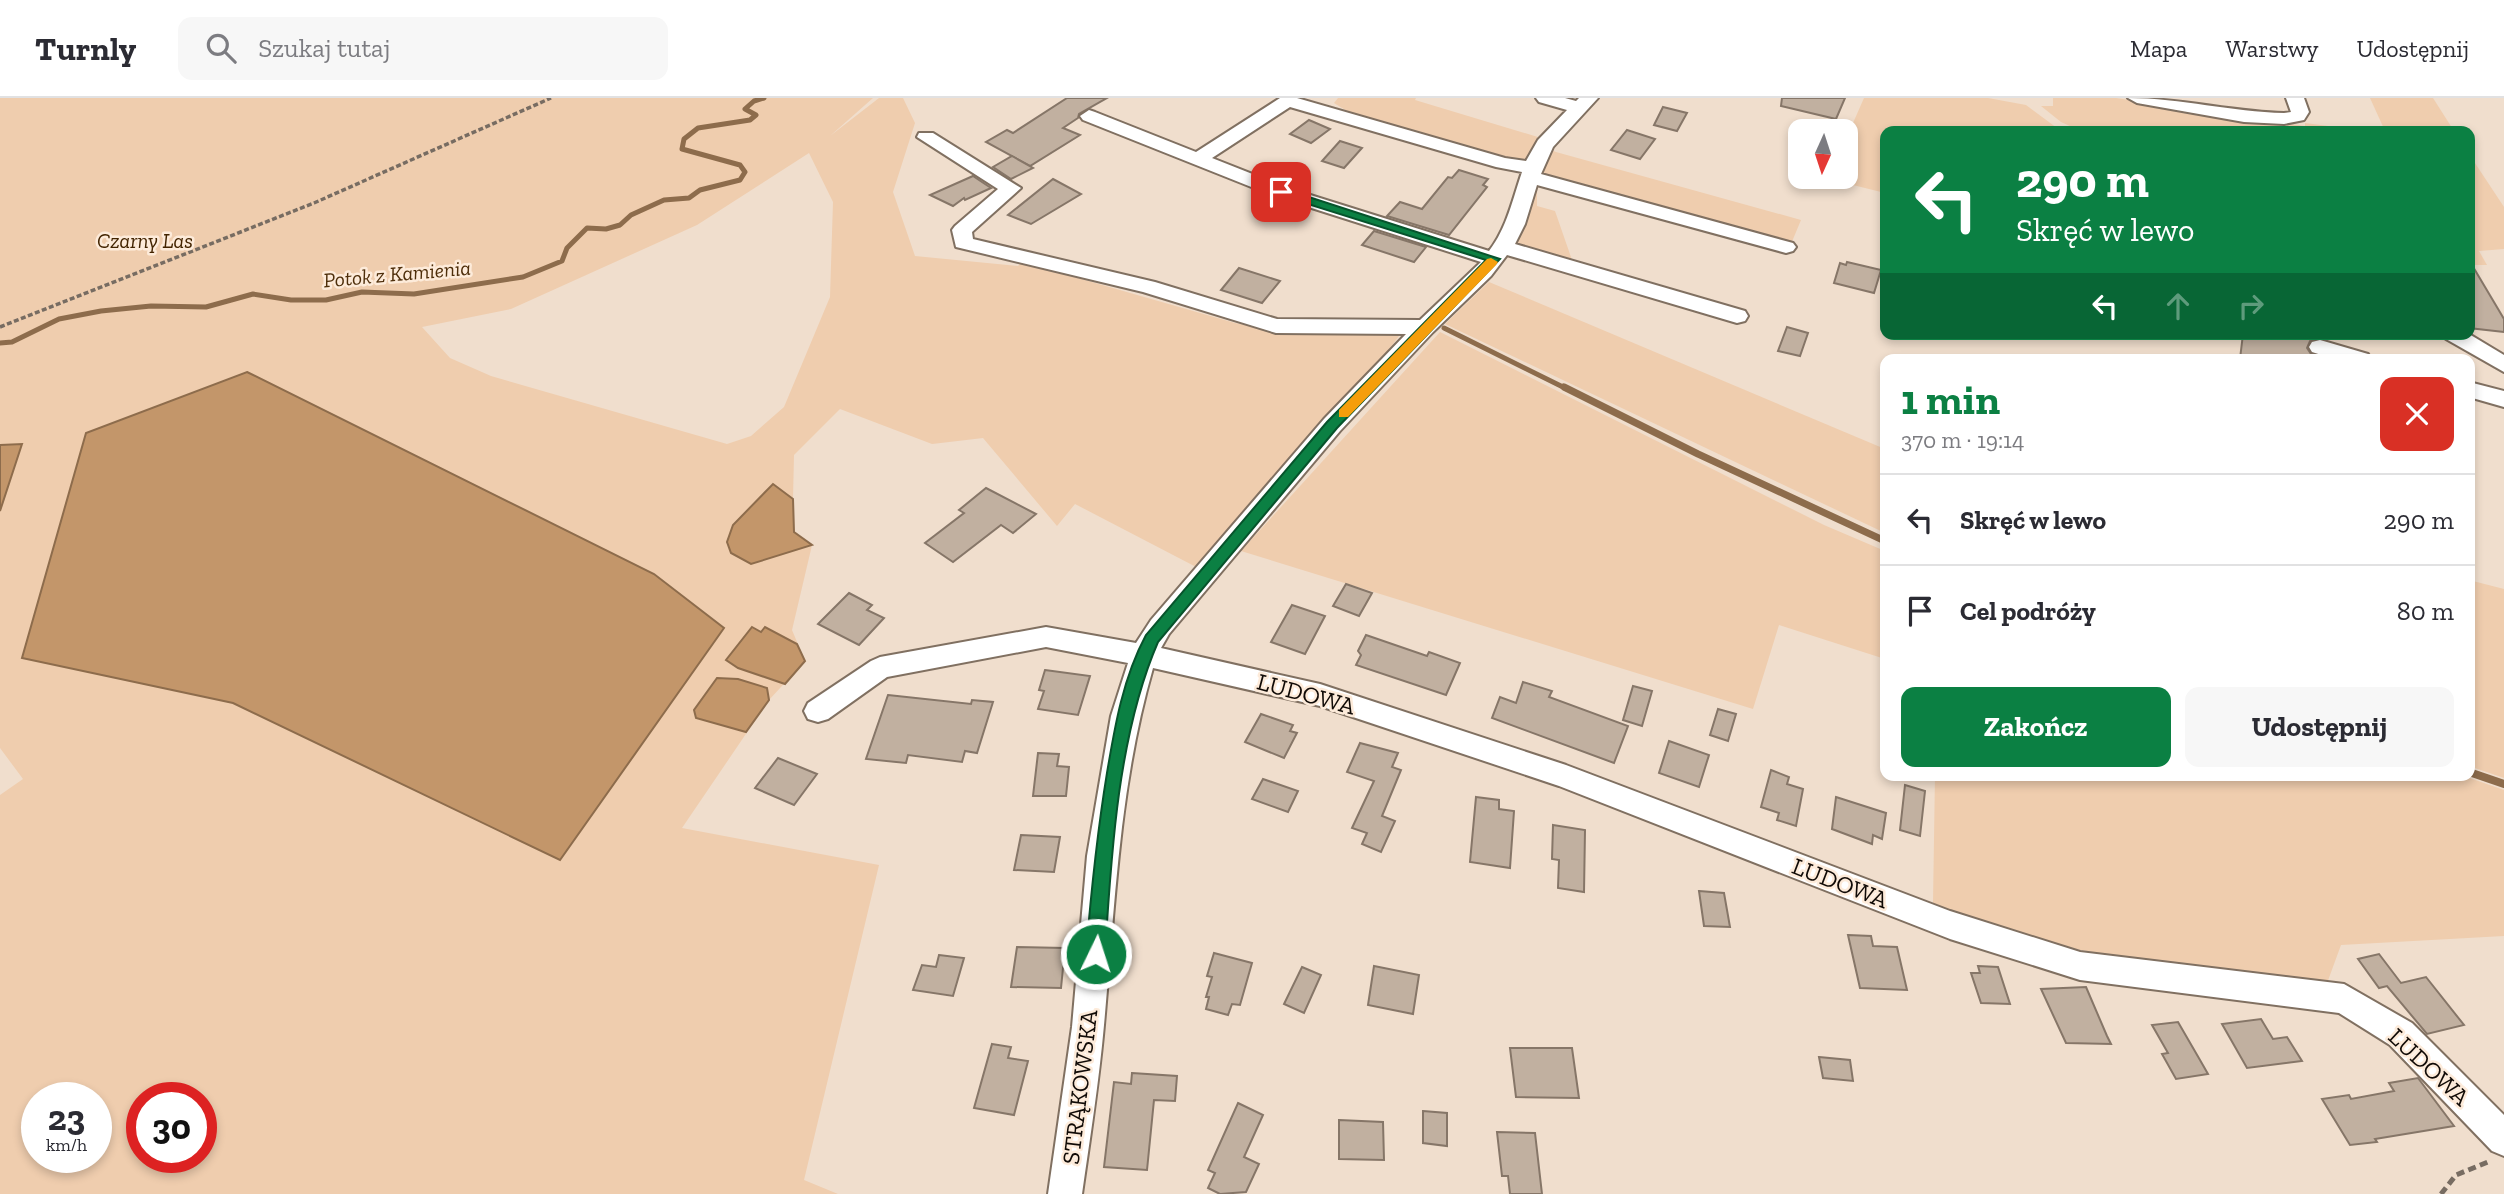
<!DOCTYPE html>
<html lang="pl">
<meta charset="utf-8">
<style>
:root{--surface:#fff;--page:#f7f7f7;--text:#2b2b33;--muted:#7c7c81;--line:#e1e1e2;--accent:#0b8043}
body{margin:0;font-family:"Zilla Slab",serif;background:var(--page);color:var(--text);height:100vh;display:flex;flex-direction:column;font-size:26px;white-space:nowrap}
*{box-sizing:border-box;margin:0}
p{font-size:23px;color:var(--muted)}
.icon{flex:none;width:38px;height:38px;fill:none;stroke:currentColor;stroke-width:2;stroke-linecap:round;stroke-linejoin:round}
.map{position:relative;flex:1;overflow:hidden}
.sheet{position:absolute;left:1880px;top:256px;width:595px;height:427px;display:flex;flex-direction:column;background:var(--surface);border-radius:14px;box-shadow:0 4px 10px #0003}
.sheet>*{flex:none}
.guide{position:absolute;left:1880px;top:28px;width:595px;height:214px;border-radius:14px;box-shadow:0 4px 10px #0003;background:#0b8043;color:#fff;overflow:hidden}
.needle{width:46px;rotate:183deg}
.buttons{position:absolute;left:1788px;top:21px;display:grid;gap:14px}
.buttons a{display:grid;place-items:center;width:70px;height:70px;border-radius:14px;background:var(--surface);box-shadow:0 4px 10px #0003;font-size:35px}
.speed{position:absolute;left:21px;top:984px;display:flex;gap:14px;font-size:35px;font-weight:700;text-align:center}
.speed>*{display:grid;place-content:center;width:91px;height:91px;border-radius:50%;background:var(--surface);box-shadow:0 4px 10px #0003;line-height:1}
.speed small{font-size:18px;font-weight:400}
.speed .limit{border:10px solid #d22;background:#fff;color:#111}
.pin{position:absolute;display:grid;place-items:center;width:60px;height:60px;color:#fff;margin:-30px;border-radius:14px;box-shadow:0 4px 10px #0006}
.me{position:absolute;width:77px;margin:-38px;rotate:4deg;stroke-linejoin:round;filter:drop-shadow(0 0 5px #0008)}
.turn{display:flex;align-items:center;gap:24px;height:147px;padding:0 21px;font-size:32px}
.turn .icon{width:91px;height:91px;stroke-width:2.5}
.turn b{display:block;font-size:49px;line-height:60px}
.lanes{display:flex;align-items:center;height:66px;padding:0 21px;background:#0003;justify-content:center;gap:35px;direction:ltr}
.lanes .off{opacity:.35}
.round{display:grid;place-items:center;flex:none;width:74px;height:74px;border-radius:14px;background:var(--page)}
.head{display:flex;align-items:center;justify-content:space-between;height:119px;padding:0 21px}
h1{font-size:42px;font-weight:800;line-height:52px;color:var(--accent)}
.cta{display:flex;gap:14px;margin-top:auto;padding:14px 21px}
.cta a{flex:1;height:80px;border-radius:14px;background:var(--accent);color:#fff;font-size:28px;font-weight:800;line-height:80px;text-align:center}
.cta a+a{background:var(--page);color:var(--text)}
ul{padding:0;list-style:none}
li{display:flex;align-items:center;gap:21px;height:91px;padding:0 21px;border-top:2px solid var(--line)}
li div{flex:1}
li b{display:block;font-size:26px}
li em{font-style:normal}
header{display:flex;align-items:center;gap:42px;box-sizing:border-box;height:98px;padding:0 35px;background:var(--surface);border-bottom:2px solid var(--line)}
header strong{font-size:33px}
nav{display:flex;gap:38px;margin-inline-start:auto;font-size:24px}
.search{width:490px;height:63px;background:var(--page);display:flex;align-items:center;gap:18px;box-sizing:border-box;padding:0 24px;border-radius:14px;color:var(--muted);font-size:26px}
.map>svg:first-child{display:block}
.green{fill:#efcdae;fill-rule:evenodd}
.water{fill:#c3966a;stroke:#8d6c4c;stroke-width:2}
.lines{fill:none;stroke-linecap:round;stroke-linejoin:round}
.stream-far2{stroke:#8d6c4c;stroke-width:5}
.stream-far1{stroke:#8d6c4c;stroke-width:7}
.stream{stroke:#8d6c4c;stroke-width:8}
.building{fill:#c1b0a0;stroke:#867668;stroke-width:2}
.minor-casing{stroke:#807061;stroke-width:4}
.path-far1{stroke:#776c62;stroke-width:3.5;stroke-dasharray:5 2.5;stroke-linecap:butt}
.path{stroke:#776c62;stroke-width:5;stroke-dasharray:8 4.5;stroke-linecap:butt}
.minor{fill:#fff;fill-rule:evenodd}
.route{fill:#0b8043;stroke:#07532c;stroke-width:2}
.slow{fill:#f59e0b}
.labels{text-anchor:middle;stroke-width:5;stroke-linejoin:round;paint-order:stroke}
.far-park-label{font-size:21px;font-style:italic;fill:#432400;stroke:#fdebda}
.far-water-label{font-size:21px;font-style:italic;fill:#4e2e0a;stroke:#fdebda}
.street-label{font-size:24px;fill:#100a06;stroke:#fdebda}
</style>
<header>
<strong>Turnly</strong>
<div class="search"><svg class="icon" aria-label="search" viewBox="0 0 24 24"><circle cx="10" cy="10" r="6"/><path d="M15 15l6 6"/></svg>Szukaj tutaj</div>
<nav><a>Mapa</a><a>Warstwy</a><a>Udostępnij</a></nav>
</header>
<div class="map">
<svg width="2504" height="1096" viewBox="0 0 2504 1096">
<rect width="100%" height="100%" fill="#f0decd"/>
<!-- green -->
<g class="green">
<path d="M0,0h873l-43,38 49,-38h24l12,25 -22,69 22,64 103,10 4,-4 213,61 51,9 104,-1 9,5 -23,31 -176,202 -125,-65 -18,22 -74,-88 -51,6 -92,-35 -46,46 -1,44 -20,-15 21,33v15l18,13 -20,85 13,31 -36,39 -87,128 197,37 -75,315 34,14h-838v-399l23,-16 -23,-31v-237l22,-67 -22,1zM809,55l24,49 -3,95 -46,110 -33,29 -24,8 -236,-68 -41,-18 -28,-31 89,-18 186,-84zM247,274l407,202 70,53 -164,233 -327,-157 -211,-45zM37,999h59v60h-59zM142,999h59v60h-59z"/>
<path d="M1338,0h78l-1,2 126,38 -13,20 -10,3 -14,-1 -149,-44 -21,-13z"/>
<path d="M1864,0h124l38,7 35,26h-176v62l-64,-16h25v-38z"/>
<path d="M2053,0h63l189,28v-3l62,8h-286l-20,-9 -20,-16h12z"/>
<path d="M2370,0h63l21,33h-69z"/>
<path d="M1549,51l7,3 245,68 -10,24 -250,-69 -1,-6z"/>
<path d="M2469,56l35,53v42l-25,2 8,14h-18z"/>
<path d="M1537,85v23l18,5 17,49 176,53 -2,3 -235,-73z"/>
<path d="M1489,184l396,167v84l-440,-209z"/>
<path d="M1440,234l384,193 61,26v108l-106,-34 -26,84 -512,-158z"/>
<path d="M2469,482l35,9v189l-35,-12z"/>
<path d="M1935,677h526l43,15v146l-163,9 -15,41 -139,-17 -156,-28 -98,-38z"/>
</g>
<!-- water -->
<g class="water">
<path d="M247,274l407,202 70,54 -164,232 -327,-157 -211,-45 64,-225z"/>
<path d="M22,346l-22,67v-66z"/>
<path d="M773,386l20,15 1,33 18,13 -61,19 -20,-11 -4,-11 6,-17z"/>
<path d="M752,529l9,5 4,-5 32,17 8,17 -20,23 -47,-16 -12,-8z"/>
<path d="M717,580l21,1 29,9 2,12 -23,32 -50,-14 -2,-8z"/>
</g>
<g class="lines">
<!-- stream-far2 -->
<g class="stream-far2">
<path d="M1444,230l123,61"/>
<path d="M0,245l12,-1 47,-23 42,-8 50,-5 55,1 47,-13 38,6h35l36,-8 52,2 109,-17 39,-16 5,-13 20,-20 19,1 14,-4 11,-10 33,-15 25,-2 11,-8 40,-10 5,-8 -5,-7 -58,-16 2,-10 14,-11 52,-8 6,-5 -11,-6 9,-8 10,-3"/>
</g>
<!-- stream-far1 -->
<path class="stream-far1" d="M1564,289l134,67 187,87"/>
<!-- stream -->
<path class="stream" d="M2469,674l35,12"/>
</g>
<!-- building -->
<g class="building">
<path d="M1067,0h40l-28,16 -1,4 -15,10 17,7 -50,31 -44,-24 21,-12 6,3z"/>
<path d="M1782,0h63l-9,21 -55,-13z"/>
<path d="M1663,9l24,6 -10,18 -23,-6z"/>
<path d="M1309,22l21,9 -19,14 -21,-9z"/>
<path d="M1627,32l28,9 -15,20 -29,-9z"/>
<path d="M1340,43l22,7 -18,20 -22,-7z"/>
<path d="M1012,58l21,12 -22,11 -18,-12z"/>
<path d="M1459,72l29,9 -5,6 4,2 -38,48 -62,-19 13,-14 22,7 26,-32 4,1z"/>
<path d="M973,78l18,12 -26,12 -1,-2 -11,8 -23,-11z"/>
<path d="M1053,81l28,15 -50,30 -23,-9z"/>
<path d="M1374,133l52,16 -12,15 -52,-17z"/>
<path d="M2469,162l35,59v13l-35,-4z"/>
<path d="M1847,164l34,8 -7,23 -40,-10 6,-20 6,2z"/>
<path d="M1239,170l41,13 -18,22 -41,-13z"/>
<path d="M1787,229l21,6 -8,23 -22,-5z"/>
<path d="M2243,236h80v4l-13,3 -3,7 4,6 12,5h-83z"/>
<path d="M986,390l50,26 -23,19 -12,-8 -48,37 -28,-19 39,-30 -5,-3z"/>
<path d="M1346,486l26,9 -13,23 -26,-10z"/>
<path d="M849,495l23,12 -5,5 17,8 -25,27 -41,-21z"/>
<path d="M1292,507l33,11 -20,38 -34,-12z"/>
<path d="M1366,537l61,21 2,-4 31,11 -14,32 -90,-30 5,-10 -3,-4z"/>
<path d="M1045,572l45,6 -12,39 -40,-6 6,-18 -5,-1z"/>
<path d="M1523,584l29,9 -3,6 79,29 -14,37 -122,-45 8,-21 16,6z"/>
<path d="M1633,588l19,5 -10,35 -19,-6z"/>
<path d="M888,597l83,9 1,-4 21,2 -16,51 -12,-2 -3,11 -54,-7 -2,8 -40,-4z"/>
<path d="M1718,611l18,5 -8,27 -18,-6z"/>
<path d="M1261,616l32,11 -3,6 7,2 -13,25 -39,-16z"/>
<path d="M1669,643l40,14 -10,32 -40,-14z"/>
<path d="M1360,645l38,10 -6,14 9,3 -19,46 13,5 -14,31 -19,-8 5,-11 -15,-5 22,-47 -27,-9z"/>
<path d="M1038,655l21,1 -2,12 12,1 -3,29h-33z"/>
<path d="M778,660l39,16 -23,31 -39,-17z"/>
<path d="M1771,672l18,7 -2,7 16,5 -7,37 -19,-6 2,-7 -18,-6z"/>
<path d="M1263,681l35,12 -10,21 -36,-13z"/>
<path d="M1905,687l20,6 -5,45 -20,-6z"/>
<path d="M1476,699l23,3v9l15,2 -4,57 -40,-6z"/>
<path d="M1836,699l50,16 -4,26 -9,-4 -1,9 -40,-15z"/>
<path d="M1553,727l32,5 -1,62 -26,-4 1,-28 -7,-1z"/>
<path d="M1021,737l39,2 -6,35 -40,-2z"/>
<path d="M1699,793l25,2 6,34 -26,-1z"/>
<path d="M1848,837l23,1 2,10 24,1 10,43 -47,-2z"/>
<path d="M1017,849l48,1 -4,40 -50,-1z"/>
<path d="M1214,855l38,10 -12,42 -8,-1 -4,11 -22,-6 3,-12h-3l6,-20 -5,-1z"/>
<path d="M2379,856l22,29 25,-6 38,48 -37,9 -40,-48 -8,2 -21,-29z"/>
<path d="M939,857l25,3 -11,38 -40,-6 9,-25 14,2z"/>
<path d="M1374,868l45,9 -6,39 -45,-9z"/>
<path d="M1978,868l20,1 12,37 -29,-1 -10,-30h9z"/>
<path d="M1302,869l19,8 -17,38 -20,-9z"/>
<path d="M2086,889l21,49 4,8 -45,-1 -25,-54z"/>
<path d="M2261,921l12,20 14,-2 15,24 -55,7 -25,-44z"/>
<path d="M2178,924l22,38 8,14 -32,5 -14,-25 6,-1 -16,-28z"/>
<path d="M992,946l19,3 -3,11 20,3 -14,54 -40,-7z"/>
<path d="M1510,950h62l7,50 -63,-1z"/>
<path d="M1819,959l31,3 3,21 -30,-3z"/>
<path d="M1132,975l45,3 -2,25 -21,-1 -7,70 -43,-3 10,-85 17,2z"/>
<path d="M2418,980l36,48 -79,13 2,3 -27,3 -28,-46 27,-4 2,4 43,-8 -5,-8z"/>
<path d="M1238,1005l25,12 -19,42 15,7 -13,28 -26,2 -12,-6 7,-15 -7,-3z"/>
<path d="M1423,1013l24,2v33l-24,-3z"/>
<path d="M1339,1022l44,2 1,38 -45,-1z"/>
<path d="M1497,1034l38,1 7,61h-32l-2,-18h-6z"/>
</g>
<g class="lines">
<defs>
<g id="minor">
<path d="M1280,0h17l208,60 21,3 12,-21 29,-30 -28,-8 -3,-4h29l11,3 3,-3h19l-45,49 -12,27 252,69 3,4 -3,4 -7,2 -249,-68 -12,39 -10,20 230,67 3,5 -3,5 -8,2 -230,-68 -16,21 -58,56 -93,99 -171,203 -8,14 159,36 246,81 384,146 130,41 264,32 68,39 92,92v41l-12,-5 -102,-106 -51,-32 -259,-33 -130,-41 -391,-153 -239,-80 -167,-38c-34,117 -38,237 -49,357 -5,57 -14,113 -22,169h-34l24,-167 15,-171 24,-140 17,-53 -82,-16 -159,30 -59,42 -10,3 -10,-3 -4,-8 4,-8 63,-42 9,-4 166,-30 90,16 15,-23 173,-201 82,-85 -130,-1 -133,-41 -187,-45 -4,-17 3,-4 43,-37 -81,-52 2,-4h14l88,55 -49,44 1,7 182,43 122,37 143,1 61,-58 -207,-66 -191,-76 -3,-4 9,-6 6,2 101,40zM1290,9l206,60 26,5c-9,26 -15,56 -33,79l-201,-63 -76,-30z"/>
<path d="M2128,0c53,0 104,14 156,15l7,-1 -5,-14h18l5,14 -5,8 -20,4 -40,-2 -107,-19z"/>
<path d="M2443,236h26l35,21v17l-58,-33z"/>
<path d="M2320,242l48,14 3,5h-37l-22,-7 -3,-5 3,-5z"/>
<path d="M2469,284l35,9v16l-35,-10z"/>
</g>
</defs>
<!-- minor casing -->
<use href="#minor" class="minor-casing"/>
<!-- path-far1 -->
<path class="path-far1" d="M0,229l314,-124 237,-105"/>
<!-- path -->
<path class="path" d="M2441,1096l15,-19 32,-13"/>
<!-- minor -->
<use href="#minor" class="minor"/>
</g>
<!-- route -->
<path class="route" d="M1281,90l219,71 -163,169 -179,214c-40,92 -47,213 -53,312l-3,6 -6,3 -7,-3 -3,-6c5,-61 11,-120 21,-181 8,-48 16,-95 39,-138l181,-213 159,-162 -210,-66 -1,-2z"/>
<!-- slow -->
<path class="slow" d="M1491,160l7,4 -2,3 -148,152h-9v-7l148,-151z"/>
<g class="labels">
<!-- far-park labels -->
<g class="far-park-label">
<text x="145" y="150">Czarny Las</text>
</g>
<!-- far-water labels -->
<g class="far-water-label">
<text transform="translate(397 176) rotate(-5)" y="7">Potok z Kamienia</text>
</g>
<!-- street labels -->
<g class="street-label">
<text transform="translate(1306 596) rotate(15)" y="8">LUDOWA</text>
<text transform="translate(1840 785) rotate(21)" y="8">LUDOWA</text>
<text transform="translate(2429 969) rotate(43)" y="8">LUDOWA</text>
<text transform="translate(1080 989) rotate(-83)" y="8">STRĄKOWSKA</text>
</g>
</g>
</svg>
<div class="buttons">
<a><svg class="needle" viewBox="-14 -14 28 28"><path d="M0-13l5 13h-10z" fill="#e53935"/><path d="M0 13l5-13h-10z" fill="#7c7c81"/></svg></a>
</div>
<div class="speed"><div>23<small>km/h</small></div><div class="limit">30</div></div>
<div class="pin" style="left:1281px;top:94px;background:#d93025"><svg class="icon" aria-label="arrive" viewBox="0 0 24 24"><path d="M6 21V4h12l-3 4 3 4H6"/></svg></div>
<svg class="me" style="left:1096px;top:856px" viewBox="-20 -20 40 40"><circle r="17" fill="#0b8043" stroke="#fff" stroke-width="3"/><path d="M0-11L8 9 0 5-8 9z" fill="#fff"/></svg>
<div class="guide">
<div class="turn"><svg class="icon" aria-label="left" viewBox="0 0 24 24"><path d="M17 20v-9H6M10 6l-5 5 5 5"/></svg><div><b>290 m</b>Skręć w lewo</div></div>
<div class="lanes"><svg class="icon" aria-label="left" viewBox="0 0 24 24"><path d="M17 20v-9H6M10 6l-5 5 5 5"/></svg><svg class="icon off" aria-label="ahead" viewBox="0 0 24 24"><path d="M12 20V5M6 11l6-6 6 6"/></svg><svg class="icon off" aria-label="right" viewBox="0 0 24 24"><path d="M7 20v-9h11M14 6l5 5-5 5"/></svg></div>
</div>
<section class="sheet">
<div class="head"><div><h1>1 min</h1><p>370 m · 19:14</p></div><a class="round" style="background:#d93025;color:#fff"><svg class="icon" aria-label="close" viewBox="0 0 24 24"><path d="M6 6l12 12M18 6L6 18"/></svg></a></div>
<ul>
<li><svg class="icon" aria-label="left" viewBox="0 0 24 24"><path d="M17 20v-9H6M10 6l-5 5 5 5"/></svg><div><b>Skręć w lewo</b></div><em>290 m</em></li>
<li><svg class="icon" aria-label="arrive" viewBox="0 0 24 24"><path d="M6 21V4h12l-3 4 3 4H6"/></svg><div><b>Cel podróży</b></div><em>80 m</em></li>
</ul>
<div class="cta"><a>Zakończ</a><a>Udostępnij</a></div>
</section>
</div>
